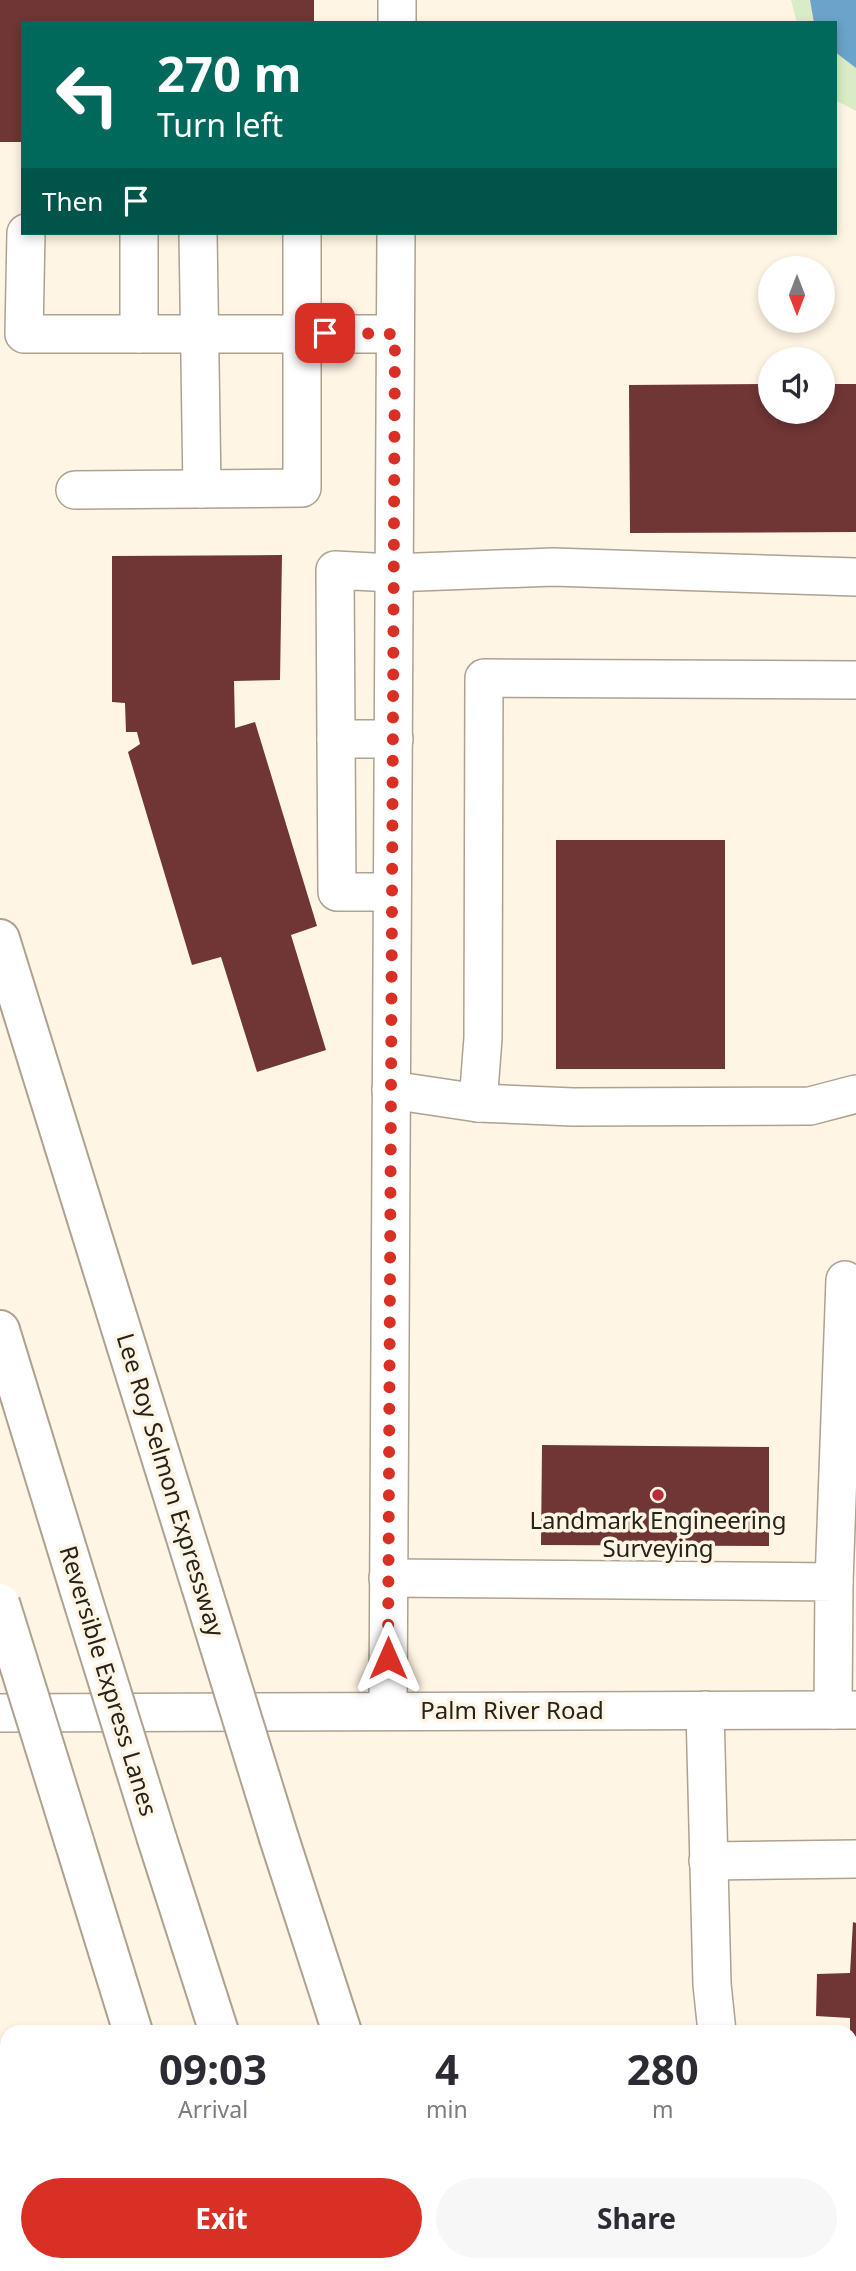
<!DOCTYPE html>
<style>
:root{--surface:#fff;--page:#f7f7f7;--text:#2b2b33;--muted:#7c7c81;--accent:#d93025}
body{margin:0;font-family:"Noto Sans",sans-serif;background:var(--page);color:var(--text);height:100vh;display:flex;flex-direction:column;font-size:26px;white-space:nowrap}
*{box-sizing:border-box;margin:0}
p{font-size:23px;color:var(--muted)}
.icon{flex:none;width:38px;height:38px;fill:none;stroke:currentColor;stroke-width:2;stroke-linecap:round;stroke-linejoin:round}
.map{position:relative;flex:1;overflow:hidden}
.drawer{position:absolute;left:0px;top:2025px;width:858px;height:247px;display:flex;flex-direction:column;background:var(--surface);border-radius:21px 21px 0 0;box-shadow:0 4px 10px #0003}
.drawer>*{flex:none}
.hud{position:absolute;left:21px;top:21px;width:816px;height:214px;border-radius:0px;box-shadow:0 4px 10px #0003;background:#00695c;color:#fff;overflow:hidden}
.needle{width:46px;rotate:180deg}
.tools{position:absolute;left:758px;top:256px;display:grid;gap:14px}
.tools a{display:grid;place-items:center;width:77px;height:77px;border-radius:50%;background:var(--surface);box-shadow:0 4px 10px #0003;font-size:35px}
.pin{position:absolute;display:grid;place-items:center;width:60px;height:60px;color:#fff;margin:-30px;border-radius:14px;box-shadow:0 4px 10px #0006}
.me{position:absolute;width:77px;margin:-38px;rotate:0deg;stroke-linejoin:round;filter:drop-shadow(0 0 5px #0008)}
.turn{display:flex;align-items:center;gap:24px;height:147px;padding:0 21px;font-size:32px}
.turn .icon{width:91px;height:91px;stroke-width:2.5}
.turn b{display:block;font-size:49px;line-height:60px}
.then{display:flex;align-items:center;height:66px;padding:0 21px;background:#0003;gap:14px;font-size:26px}
.eta{display:flex;justify-content:space-evenly;align-items:center;height:119px;text-align:center}
.eta b{font-size:42px;font-weight:700;line-height:49px}
.cta{display:flex;gap:14px;margin-top:auto;padding:14px 21px}
.cta a{flex:1;height:80px;border-radius:42px;background:var(--accent);color:#fff;font-size:28px;font-weight:700;line-height:80px;text-align:center}
.cta a+a{background:var(--page);color:var(--text)}
.map>svg:first-child{display:block}
.green{fill:#d9ecc7}
.water{fill:#6aa4ca}
.building{fill:#703535}
.lines{fill:none;stroke-linecap:round;stroke-linejoin:round}
.minor-casing{stroke:#ada28f;stroke-width:40}
.highway-casing{stroke:#ada28f;stroke-width:42}
.minor{stroke:#fff;stroke-width:37}
.highway{stroke:#fff;stroke-width:38}
.highway-bridge-casing{stroke:#ada28f;stroke-width:42;stroke-linecap:butt}
.highway-bridge{stroke:#fff;stroke-width:38}
.route{stroke:#d93025;stroke-width:12;stroke-dasharray:0 21.6}
.poi-dot{fill:#bb2a37;stroke:#fff5e5;stroke-width:2.5}
.labels{text-anchor:middle;stroke-width:7;stroke-linejoin:round;paint-order:stroke}
.street-label{font-size:24px;fill:#27231b;stroke:#fff5e5}
.poi-label{font-size:24px;fill:#27231b;stroke:#fff5e5}
</style>
<div class="map">
<svg width="856" height="2271" viewBox="0 0 856 2271">
<rect width="100%" height="100%" fill="#fff5e5"/>
<!-- green -->
<g class="green">
<path d="M791,0h19l4,23h-17z"/>
<path d="M835,52l21,16v43l-21,-11z"/>
<path d="M69,2265h59l2,6h-59z"/>
</g>
<!-- water -->
<g class="water">
<path d="M810,0h46v68l-21,-16v-29h-21z"/>
<path d="M0,2047l7,21v196l62,1 2,6h-71z"/>
</g>
<!-- building -->
<g class="building">
<path d="M0,0h314v23h-291v119h-23z"/>
<path d="M770,384v27h52v-27h34v148l-226,1 -1,-148z"/>
<path d="M282,555l-2,125 -46,1 1,47 20,-6 62,204 -26,9 35,115 -69,22 -36,-115 -29,8 -64,-213 12,-8 -3,-12h-11l-1,-29 -13,-1v-146z"/>
<rect x="556" y="840" width="169" height="229"/>
<path d="M542,1445l227,2v99l-228,-1z"/>
<path d="M853,1922l3,1v321h-6v-226l-34,-2 1,-42 33,-1z"/>
</g>
<g class="lines">
<defs>
<g id="minor">
<path d="M397,23v-23"/>
<path d="M26,233l-2,101h371"/>
<path d="M139,233v101"/>
<path d="M198,233l4,256"/>
<path d="M75,490l227,-2v-255"/>
<path d="M336,739l1,153h55"/>
<path d="M394,739h-58l-1,-169 57,3 161,-6 303,10"/>
<path d="M391,1090l87,13 5,-65 1,-360 372,2"/>
<path d="M478,1103l95,4 237,-1 46,-12"/>
<path d="M388,1578l446,4 -1,128"/>
<path d="M834,1582l11,-302"/>
<path d="M705,1710l7,274 5,48"/>
<path d="M388,1711l8,-1478"/>
<path d="M0,1713l856,-3"/>
<path d="M708,1861l148,-2"/>
<path d="M765,2264l2,7"/>
</g>
<g id="highway">
<path d="M0,939l201,647"/>
<path d="M0,1330l79,258"/>
<path d="M279,1838l63,194"/>
<path d="M157,1839l62,193"/>
<path d="M74,1841l59,191"/>
<path d="M206,2264l2,7"/>
<path d="M294,2264l2,7"/>
<path d="M417,2264l2,7"/>
</g>
</defs>
<!-- minor casing -->
<use href="#minor" class="minor-casing"/>
<!-- highway casing -->
<use href="#highway" class="highway-casing"/>
<!-- minor -->
<use href="#minor" class="minor"/>
<!-- highway -->
<use href="#highway" class="highway"/>
<defs>
<g id="highway-bridge">
<path d="M201,1586l78,252"/>
<path d="M79,1588l78,251"/>
<path d="M0,1603l74,238"/>
</g>
</defs>
<!-- highway-bridge casing -->
<use href="#highway-bridge" class="highway-bridge-casing"/>
<!-- highway-bridge -->
<use href="#highway-bridge" class="highway-bridge"/>
</g>
<g class="lines">
<!-- route -->
<path class="route" d="M325,333l70,1 -7,1324"/>
</g>
<!-- markers -->
<circle class="poi-dot" cx="658" cy="1495" r="7"/>
<g class="labels">
<!-- street labels -->
<g class="street-label">
<text transform="translate(170 1485) rotate(73)" y="8">Lee Roy Selmon Expressway</text>
<text transform="translate(108 1681) rotate(73)" y="8">Reversible Express Lanes</text>
<text x="512" y="1719">Palm River Road</text>
</g>
<!-- poi labels -->
<g class="poi-label">
<text x="658" y="1529">Landmark Engineering<tspan x="658" dy="28">Surveying</tspan></text>
</g>
</g>
</svg>
<div class="tools">
<a><svg class="needle" viewBox="-14 -14 28 28"><path d="M0-13l5 13h-10z" fill="#e53935"/><path d="M0 13l5-13h-10z" fill="#7c7c81"/></svg></a>
<a><svg class="icon" aria-label="sound" viewBox="0 0 24 24"><path d="M4 9h4l5-4v14l-5-4H4zM17 9q2 3 0 6"/></svg></a>
</div>
<div class="pin" style="left:325px;top:333px;background:#d93025"><svg class="icon" aria-label="arrive" viewBox="0 0 24 24"><path d="M6 21V4h12l-3 4 3 4H6"/></svg></div>
<svg class="me" style="left:388px;top:1658px" viewBox="-20 -20 40 40"><path d="M0-17L14 15 0 8-14 15z" fill="#d93025" stroke="#fff" stroke-width="4"/></svg>
<div class="hud">
<div class="turn"><svg class="icon" aria-label="left" viewBox="0 0 24 24"><path d="M17 20v-9H6M10 6l-5 5 5 5"/></svg><div><b>270 m</b>Turn left</div></div>
<div class="then">Then<svg class="icon" aria-label="arrive" viewBox="0 0 24 24"><path d="M6 21V4h12l-3 4 3 4H6"/></svg></div>
</div>
<section class="drawer">
<div class="eta">
<div><b>09:03</b><p>Arrival</p></div>
<div><b>4</b><p>min</p></div>
<div><b>280</b><p>m</p></div>
</div>
<div class="cta"><a>Exit</a><a>Share</a></div>
</section>
</div>
